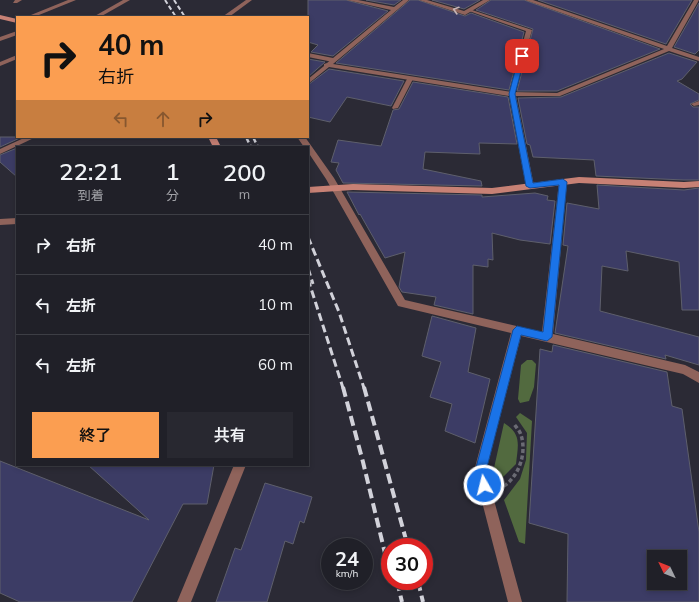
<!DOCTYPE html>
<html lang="ja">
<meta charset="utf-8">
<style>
:root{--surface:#202028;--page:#282830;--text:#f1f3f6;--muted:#a2a3a8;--line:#3d3e45;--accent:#fb9e51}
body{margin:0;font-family:Mulish,"Noto Sans JP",sans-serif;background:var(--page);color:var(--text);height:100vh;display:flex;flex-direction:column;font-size:15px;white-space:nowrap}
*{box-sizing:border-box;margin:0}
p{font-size:13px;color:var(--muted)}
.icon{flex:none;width:22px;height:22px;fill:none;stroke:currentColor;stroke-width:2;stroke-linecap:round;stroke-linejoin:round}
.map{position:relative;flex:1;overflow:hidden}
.sheet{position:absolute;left:16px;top:146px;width:293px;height:320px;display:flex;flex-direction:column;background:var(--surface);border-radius:0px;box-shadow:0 2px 6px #0003,0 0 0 1px var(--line)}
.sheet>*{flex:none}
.banner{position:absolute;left:16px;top:16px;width:293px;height:122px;border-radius:0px;box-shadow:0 2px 6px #0003,0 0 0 1px var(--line);background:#fb9e51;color:#111;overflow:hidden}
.needle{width:26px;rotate:313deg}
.fabs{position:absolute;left:647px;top:550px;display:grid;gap:8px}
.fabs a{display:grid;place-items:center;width:40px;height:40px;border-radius:0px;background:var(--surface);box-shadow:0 2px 6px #0003,0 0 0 1px var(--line);font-size:20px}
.speed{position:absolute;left:321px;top:538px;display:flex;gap:8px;font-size:20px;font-weight:700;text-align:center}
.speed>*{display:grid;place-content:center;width:52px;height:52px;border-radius:50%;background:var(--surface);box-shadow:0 2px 6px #0003,0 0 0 1px var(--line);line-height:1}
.speed small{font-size:10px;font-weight:400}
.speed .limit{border:6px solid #d22;background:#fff;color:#111}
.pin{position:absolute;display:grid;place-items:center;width:34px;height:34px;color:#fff;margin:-17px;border-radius:8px;box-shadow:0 2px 6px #0006}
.me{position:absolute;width:44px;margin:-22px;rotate:352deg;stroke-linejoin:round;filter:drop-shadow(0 0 3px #0008)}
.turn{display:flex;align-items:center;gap:14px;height:84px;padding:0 16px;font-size:18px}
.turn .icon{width:52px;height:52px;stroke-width:2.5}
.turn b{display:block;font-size:28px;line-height:34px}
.lanes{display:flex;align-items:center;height:38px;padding:0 16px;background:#0003;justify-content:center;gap:20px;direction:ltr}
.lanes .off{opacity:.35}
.eta{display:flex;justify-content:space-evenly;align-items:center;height:68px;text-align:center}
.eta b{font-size:24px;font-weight:600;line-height:28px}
.button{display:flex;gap:8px;margin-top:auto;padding:8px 16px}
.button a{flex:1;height:46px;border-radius:0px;background:var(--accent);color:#111;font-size:16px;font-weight:600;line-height:46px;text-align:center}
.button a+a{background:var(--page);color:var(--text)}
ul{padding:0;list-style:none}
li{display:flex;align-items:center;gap:12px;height:60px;padding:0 16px;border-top:1px solid var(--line)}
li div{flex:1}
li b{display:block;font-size:15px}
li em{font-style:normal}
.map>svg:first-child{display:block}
.forest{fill:#526a3f}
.building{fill:#3c3c65;stroke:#5e5f6c;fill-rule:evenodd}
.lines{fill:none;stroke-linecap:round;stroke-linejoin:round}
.path{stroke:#6b6b74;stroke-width:3.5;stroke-dasharray:4 2.5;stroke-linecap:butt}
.lane{fill:#8f635b;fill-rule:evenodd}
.street{fill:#8f635b;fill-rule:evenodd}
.secondary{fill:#c78175;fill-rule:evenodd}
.rail-far3{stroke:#d2d2da;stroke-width:2;stroke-dasharray:4.5 2.5;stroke-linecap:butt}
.rail-far2{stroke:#d2d2da;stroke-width:2.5;stroke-dasharray:6 3;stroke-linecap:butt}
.rail-far1{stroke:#d2d2da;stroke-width:3;stroke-dasharray:8 4;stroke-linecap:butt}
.rail{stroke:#d2d2da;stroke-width:4;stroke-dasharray:10 5;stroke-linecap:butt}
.oneway{stroke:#c7b5b6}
.route{fill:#1a73e8;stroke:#114b97}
</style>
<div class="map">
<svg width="699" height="602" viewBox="0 0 699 602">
<rect width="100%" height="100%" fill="#2b2a35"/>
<!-- forest -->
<g class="forest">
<path d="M527,360h5l4,4 -2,23 -5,14 -9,2 -2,-4 3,-34z"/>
<path d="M520,413l12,8 -7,123 -6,-2 -15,-42 16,-21 6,-19 1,-27 -11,-16z"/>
<path d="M504,423c18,11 14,22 12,41l-13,13 -8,2 -1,-11z"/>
</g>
<!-- building -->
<g class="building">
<path d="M308,0h38l42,11 -55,45 -22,-4 7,-7 -10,-3z"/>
<path d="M366,0h35l-7,5z"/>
<path d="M410,0h8l47,16 6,-3 53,19 -15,58 -173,-27z"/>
<path d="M432,0h48l-16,9z"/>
<path d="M491,0h33l136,49 -103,42h-40l16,-62 -57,-19z"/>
<path d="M538,0h154l-26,44z"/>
<path d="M699,3v47l-4,4 -21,-7z"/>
<path d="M669,53l28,9 -15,17 -5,2 22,13v6l-9,4 3,3h6v73h-15l-88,-4 -2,-16 -61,-3 -3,-12 -3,-1 -9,-46 43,-1z"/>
<path d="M308,59l17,3 -17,15z"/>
<path d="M329,69l75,12 -13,25 -44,-9 -17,25 -22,-5v-32z"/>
<path d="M413,82l95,15 9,47 -38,-1 1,11 -55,-2 -2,17 58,12 1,5 -139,-3 -7,-13 3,-7 -8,-1 7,-22 43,6 12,-36 6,-1z"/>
<path d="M0,137h22l-22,10z"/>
<path d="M17,148v29l-17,-15v-7z"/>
<path d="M597,185l87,5 15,-2v122h-17l-3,-48 -53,-11 2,20 -26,-5 -2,45 99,26v28l-34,-10 1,4 -111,-26 13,-87 -5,-1 4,-42 32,6z"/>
<path d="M347,192l135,3v2l53,-4 13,3 -1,4 8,1 -5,43 -30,-4 -28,-7 1,27 -5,-1v8l-15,-2v49l-39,-9 2,-8 -34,-5 -3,-5 6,-35 -20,6 -25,-44 -1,1z"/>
<path d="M432,316l44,12 -8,44 22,7 -15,64 -30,-12 7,-27 -22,-7 11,-35 -19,-6z"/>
<path d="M553,345l114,27 5,34 10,3 17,123v70h-132l1,-68 -39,-11 11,-174 12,3zM654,557h26v26h-26z"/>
<path d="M0,461l149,59 -61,-55h126l-7,39h-24l-51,98h-112l-20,-9z"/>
<path d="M265,483l47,14 -8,26 -4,-2 -7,23 -8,-3 -18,61h-51l19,-54 6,2z"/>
</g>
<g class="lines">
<!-- path -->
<path class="path" d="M504,486c15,-10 23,-33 17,-51 -1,-4 -5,-8 -7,-11"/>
<!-- lane -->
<g class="lane">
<path d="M15,0h7l-5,3h-4z"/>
<path d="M68,0h8l-42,17h-8z"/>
<path d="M246,0h6l-23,17h-7z"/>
<path d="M469,9l63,21 -18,65 -5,-1 17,-63 -57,-20z"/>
<path d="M308,53l25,5 3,2 -3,2 -25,-5z"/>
<path d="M17,55v4l-17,7v-4z"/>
<path d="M410,77l3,2 -15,29 -5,1 -1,-1 15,-29z"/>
<path d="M699,101v4l-5,1 -3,-2z"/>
<path d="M26,137h10l-36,17v-5z"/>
</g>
<!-- street -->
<g class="street">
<path d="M123,0h7l-30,17h-7z"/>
<path d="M347,0h11l36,7 9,-7h6l-76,64 179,28 45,1 107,-44 -139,-49h8l134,46 27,-46h5l-27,48 27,9v4l-30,-10 -109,45h-44l18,90 -4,3 -4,-3 -17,-90 -180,-29 -21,17v-5l16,-13v-2l3,-1 64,-53z"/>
<path d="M419,0h8l37,11 19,-11h7l-25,15z"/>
<path d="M17,31v4l-17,6v-4z"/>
<path d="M297,137h8l29,41 71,122 137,32 17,-150 4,-3 3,1 1,2 -14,152 132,31 14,7v11l-16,-9 -162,-38 -35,135 36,131h-14l-34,-131 37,-138 -113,-27 -72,-127 -18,-27v-5h-4z"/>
<path d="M17,218v6l-17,1v-6z"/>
<path d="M234,465h12l-55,137h-14z"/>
</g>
<!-- secondary -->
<g class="secondary">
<path d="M0,15l17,4v4l-17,-4z"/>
<path d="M208,137h8l5,10h-8z"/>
<path d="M579,177l105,5 15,-1v6l-15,1 -105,-5 -87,11 -139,-4 -45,3v-6l45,-3 139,4z"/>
</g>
<!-- rail-far3 -->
<g class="rail-far3">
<path d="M165,0l11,17"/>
<path d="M174,0l11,17"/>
</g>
<!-- rail-far2 -->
<g class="rail-far2">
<path d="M246,137l5,10"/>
<path d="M253,137l5,10"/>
</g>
<!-- rail-far1 -->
<g class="rail-far1">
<path d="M308,237l31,75 25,76"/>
<path d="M308,268l5,16"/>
<path d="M308,279l35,109"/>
</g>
<!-- rail -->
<g class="rail">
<path d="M343,387l20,75 27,112"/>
<path d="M364,387l44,160"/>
<path d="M397,581l5,21"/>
<path d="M418,581l5,21"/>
</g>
</g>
<!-- one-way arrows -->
<defs><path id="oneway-chevron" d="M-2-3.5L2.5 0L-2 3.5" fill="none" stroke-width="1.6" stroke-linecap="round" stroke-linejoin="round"/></defs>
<use class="oneway" href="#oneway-chevron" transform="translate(456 10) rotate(-163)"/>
<!-- route -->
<path class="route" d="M522,54l3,2 -10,38 18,89 30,-4 4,3 -15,155 -5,4 -26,-6 -35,136 4,14 -2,4 -4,2 -4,-2 -5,-18 38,-141 4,-4 26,6 16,-147 -29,3 -4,-2 -17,-92 10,-38z"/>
</svg>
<div class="fabs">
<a><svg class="needle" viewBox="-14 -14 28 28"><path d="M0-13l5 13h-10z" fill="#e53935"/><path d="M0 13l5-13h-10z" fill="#a2a3a8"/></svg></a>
</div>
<div class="speed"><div>24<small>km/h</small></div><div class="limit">30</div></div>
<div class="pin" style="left:522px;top:56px;background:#d93025"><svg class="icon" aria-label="arrive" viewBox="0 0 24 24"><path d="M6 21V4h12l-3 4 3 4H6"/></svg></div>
<svg class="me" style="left:484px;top:485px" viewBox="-20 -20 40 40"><circle r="17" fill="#1a73e8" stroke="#fff" stroke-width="3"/><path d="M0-11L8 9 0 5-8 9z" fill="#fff"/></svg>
<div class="banner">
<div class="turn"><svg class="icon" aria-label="right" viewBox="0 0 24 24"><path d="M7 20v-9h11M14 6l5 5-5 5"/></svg><div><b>40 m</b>右折</div></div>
<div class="lanes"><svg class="icon off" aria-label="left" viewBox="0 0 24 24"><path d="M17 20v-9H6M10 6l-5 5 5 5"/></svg><svg class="icon off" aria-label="ahead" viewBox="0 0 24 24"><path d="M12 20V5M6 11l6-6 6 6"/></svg><svg class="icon" aria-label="right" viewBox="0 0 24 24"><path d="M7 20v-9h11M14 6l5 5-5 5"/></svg></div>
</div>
<section class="sheet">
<div class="eta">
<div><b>22:21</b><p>到着</p></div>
<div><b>1</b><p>分</p></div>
<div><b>200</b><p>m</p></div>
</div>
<ul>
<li><svg class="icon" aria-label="right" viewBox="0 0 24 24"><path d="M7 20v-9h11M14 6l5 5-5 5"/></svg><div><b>右折</b></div><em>40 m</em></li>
<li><svg class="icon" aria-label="left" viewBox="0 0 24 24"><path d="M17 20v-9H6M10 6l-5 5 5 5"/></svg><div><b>左折</b></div><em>10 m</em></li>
<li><svg class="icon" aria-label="left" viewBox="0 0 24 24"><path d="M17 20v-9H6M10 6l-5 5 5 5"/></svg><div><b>左折</b></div><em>60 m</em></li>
</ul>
<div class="button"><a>終了</a><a>共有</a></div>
</section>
</div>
